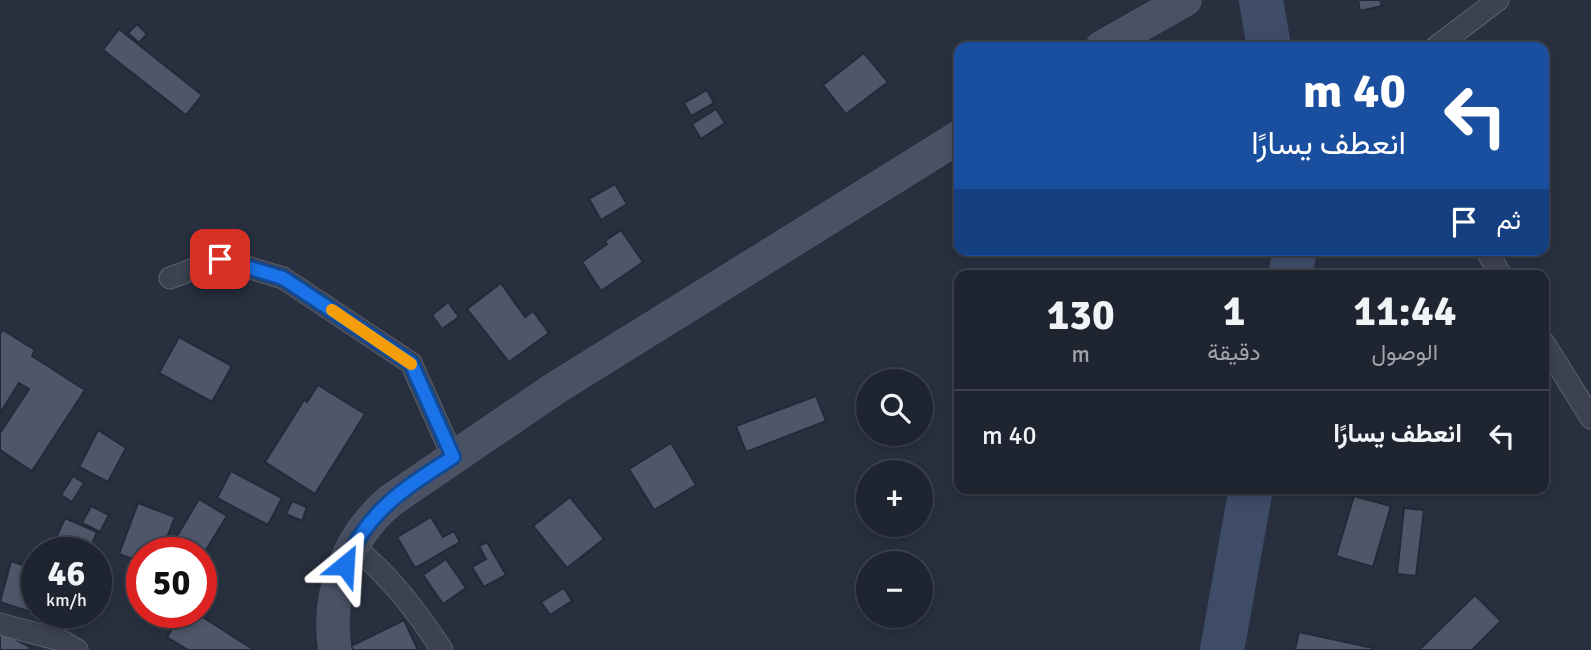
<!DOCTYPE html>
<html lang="ar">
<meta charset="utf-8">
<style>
:root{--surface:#1e2430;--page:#262c38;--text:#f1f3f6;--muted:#a1a4ab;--line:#3c414c}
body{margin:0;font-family:Signika,Vazirmatn,sans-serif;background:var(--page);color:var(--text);direction:rtl;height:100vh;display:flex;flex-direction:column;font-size:26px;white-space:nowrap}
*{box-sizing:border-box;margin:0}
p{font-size:23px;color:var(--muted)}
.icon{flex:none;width:38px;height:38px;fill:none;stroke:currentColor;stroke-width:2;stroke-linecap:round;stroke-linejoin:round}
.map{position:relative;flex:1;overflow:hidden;direction:ltr}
.sheet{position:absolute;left:954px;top:270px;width:595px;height:224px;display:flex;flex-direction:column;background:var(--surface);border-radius:14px;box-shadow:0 4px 10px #0003,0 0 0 2px var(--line);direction:rtl}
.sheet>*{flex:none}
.hud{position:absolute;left:954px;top:42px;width:595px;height:214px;border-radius:14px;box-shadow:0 4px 10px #0003,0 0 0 2px var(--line);direction:rtl;background:#1a4fa0;color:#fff;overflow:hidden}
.fabs{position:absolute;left:856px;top:369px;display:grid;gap:14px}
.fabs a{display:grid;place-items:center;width:77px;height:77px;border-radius:50%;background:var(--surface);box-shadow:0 4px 10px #0003,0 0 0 2px var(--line);font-size:35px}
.speed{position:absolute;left:21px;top:537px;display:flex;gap:14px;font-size:35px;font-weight:700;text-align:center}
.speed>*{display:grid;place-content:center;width:91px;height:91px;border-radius:50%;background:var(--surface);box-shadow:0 4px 10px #0003,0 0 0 2px var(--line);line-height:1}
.speed small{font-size:18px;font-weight:400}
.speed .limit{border:10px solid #d22;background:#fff;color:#111}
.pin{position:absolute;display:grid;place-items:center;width:60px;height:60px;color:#fff;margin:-30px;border-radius:14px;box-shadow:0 4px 10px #0006}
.me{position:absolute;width:77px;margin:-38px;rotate:27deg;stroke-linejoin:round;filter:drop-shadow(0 0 5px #0008)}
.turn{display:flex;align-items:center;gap:24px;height:147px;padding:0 28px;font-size:32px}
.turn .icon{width:91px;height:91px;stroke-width:2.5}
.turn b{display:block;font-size:49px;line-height:60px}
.then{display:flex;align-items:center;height:66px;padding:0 28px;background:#0003;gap:14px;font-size:26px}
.eta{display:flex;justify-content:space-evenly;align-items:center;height:119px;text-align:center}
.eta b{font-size:42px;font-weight:700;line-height:49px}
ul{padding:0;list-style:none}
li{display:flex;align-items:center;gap:21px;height:91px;padding:0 28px;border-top:2px solid var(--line)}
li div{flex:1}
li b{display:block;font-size:26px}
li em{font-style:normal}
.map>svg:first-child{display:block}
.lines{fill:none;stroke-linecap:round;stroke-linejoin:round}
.river{stroke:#3f4c68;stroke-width:44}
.building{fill:#4e5669;stroke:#232937;stroke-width:2}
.street-casing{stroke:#5a606d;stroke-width:23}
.secondary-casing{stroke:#5a606d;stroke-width:33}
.street{stroke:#3c4250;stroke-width:21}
.secondary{stroke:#4a5163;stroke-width:32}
.route-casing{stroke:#114b97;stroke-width:18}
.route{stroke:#1a73e8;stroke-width:12}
.slow{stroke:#f59e0b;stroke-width:12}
</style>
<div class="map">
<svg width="1591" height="650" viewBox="0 0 1591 650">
<rect width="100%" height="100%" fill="#283040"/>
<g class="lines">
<!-- river -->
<g class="river">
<path d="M1261,0l8,47"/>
<path d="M1290,275l5,-25"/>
<path d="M1222,650l29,-162"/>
</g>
</g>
<!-- building -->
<g class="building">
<path d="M1358,0h22l2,6 -22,5z"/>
<path d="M137,24l10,10 -8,9 -11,-10z"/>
<path d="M119,29l83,66 -16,20 -83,-65z"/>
<path d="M864,53l24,29 -42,32 -23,-29z"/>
<path d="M707,90l7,13 -23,13 -7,-13z"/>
<path d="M716,109l9,14 -24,16 -9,-15z"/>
<path d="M615,184l12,20 -26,16 -12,-21z"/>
<path d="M621,230l22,32 -42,29 -19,-29 25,-18 -2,-3z"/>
<path d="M501,283l24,34 8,-6 16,22 -40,29 -42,-53z"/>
<path d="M448,302l11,15 -17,12 -10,-14z"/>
<path d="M3,330l32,20 -3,6 53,34 -53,81 -32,-21v-17l29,-44 -10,-6 -19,30v-79z"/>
<path d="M179,337l53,29 -20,36 -53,-29z"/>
<path d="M318,385l47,29 -50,80 -50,-32 39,-62 3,2z"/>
<path d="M816,396l10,25 -80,31 -10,-26z"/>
<path d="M98,430l28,18 -18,34 -29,-15z"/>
<path d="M671,443l25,42 -42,25 -25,-41z"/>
<path d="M231,471l51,27 -14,27 -51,-27z"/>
<path d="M73,476l11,7 -12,19 -11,-7z"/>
<path d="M1354,496l37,10 -18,61 -37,-11z"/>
<path d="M570,497l34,42 -37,29 -34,-42z"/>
<path d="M199,499l28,17 -26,42v-5h-34z"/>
<path d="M292,501l15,6 -5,14 -16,-7z"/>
<path d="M138,503l37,14 -14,36h-19l-1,9 -22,-8z"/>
<path d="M91,506l18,9 -9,17 -18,-9z"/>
<path d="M1404,508l20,2 -8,66 -19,-2z"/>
<path d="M431,517l12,20 11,-6 6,11 -45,26 -18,-31z"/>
<path d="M65,518l32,14 -9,21h-39z"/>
<path d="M487,542l19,33 -22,12 -12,-20 14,-8 -7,-13z"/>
<path d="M446,559l20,29 -23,16 -20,-29z"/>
<path d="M11,561l26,9v42h7l-1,4 -43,-14z"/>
<path d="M564,588l8,13 -22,14 -9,-13z"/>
<path d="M1475,595l26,26 -29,29h-53z"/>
<path d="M96,599l9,4 -8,16 -14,-7h13z"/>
<path d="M182,612h13l59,38h-66l-21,-13z"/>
<path d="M404,620l14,30h-65l-2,-4z"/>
<path d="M0,631l30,16 -1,3h-29z"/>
<path d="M1299,632l74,16v2h-78z"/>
</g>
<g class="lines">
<defs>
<g id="street">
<path d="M1436,47l62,-47"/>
<path d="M1486,250l15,25"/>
<path d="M170,278l50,-19 63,19 128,85 42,94"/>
<path d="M1544,343l47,75"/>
<path d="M353,546c37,30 63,64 89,104"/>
<path d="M0,624l60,16 17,10"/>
</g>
<g id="secondary">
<path d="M1102,47l83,-47"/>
<path d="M335,650c-9,-55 12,-113 55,-149l164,-112 405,-252"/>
</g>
</defs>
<!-- street casing -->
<use href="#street" class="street-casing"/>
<!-- secondary casing -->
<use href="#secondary" class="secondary-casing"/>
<!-- street -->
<use href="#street" class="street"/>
<!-- secondary -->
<use href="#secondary" class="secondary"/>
</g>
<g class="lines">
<defs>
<path id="route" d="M220,259l63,19 128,85 42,94c-48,31 -86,54 -108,108"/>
</defs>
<!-- route casing -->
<use href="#route" class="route-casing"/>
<!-- route -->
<use href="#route" class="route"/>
<!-- slow -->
<path class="slow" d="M332,310l79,54"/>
</g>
</svg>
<div class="fabs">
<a><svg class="icon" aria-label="search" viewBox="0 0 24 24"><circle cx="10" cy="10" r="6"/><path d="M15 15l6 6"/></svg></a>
<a>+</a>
<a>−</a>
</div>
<div class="speed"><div>46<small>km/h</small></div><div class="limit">50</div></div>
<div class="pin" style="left:220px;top:259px;background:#d93025"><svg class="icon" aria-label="arrive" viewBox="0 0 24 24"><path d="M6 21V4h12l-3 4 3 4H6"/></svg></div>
<svg class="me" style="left:345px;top:565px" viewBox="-20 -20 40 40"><path d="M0-17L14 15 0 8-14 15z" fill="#1a73e8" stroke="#fff" stroke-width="4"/></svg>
<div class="hud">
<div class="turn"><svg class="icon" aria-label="left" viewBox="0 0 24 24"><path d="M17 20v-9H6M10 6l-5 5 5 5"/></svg><div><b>40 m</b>انعطف يسارًا</div></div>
<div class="then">ثم<svg class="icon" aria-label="arrive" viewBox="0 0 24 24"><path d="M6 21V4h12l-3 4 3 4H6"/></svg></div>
</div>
<section class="sheet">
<div class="eta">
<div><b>11:44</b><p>الوصول</p></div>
<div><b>1</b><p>دقيقة</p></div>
<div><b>130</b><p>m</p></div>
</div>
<ul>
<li><svg class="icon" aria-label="left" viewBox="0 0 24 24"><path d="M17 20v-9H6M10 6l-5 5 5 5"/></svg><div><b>انعطف يسارًا</b></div><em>40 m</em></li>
</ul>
</section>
</div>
